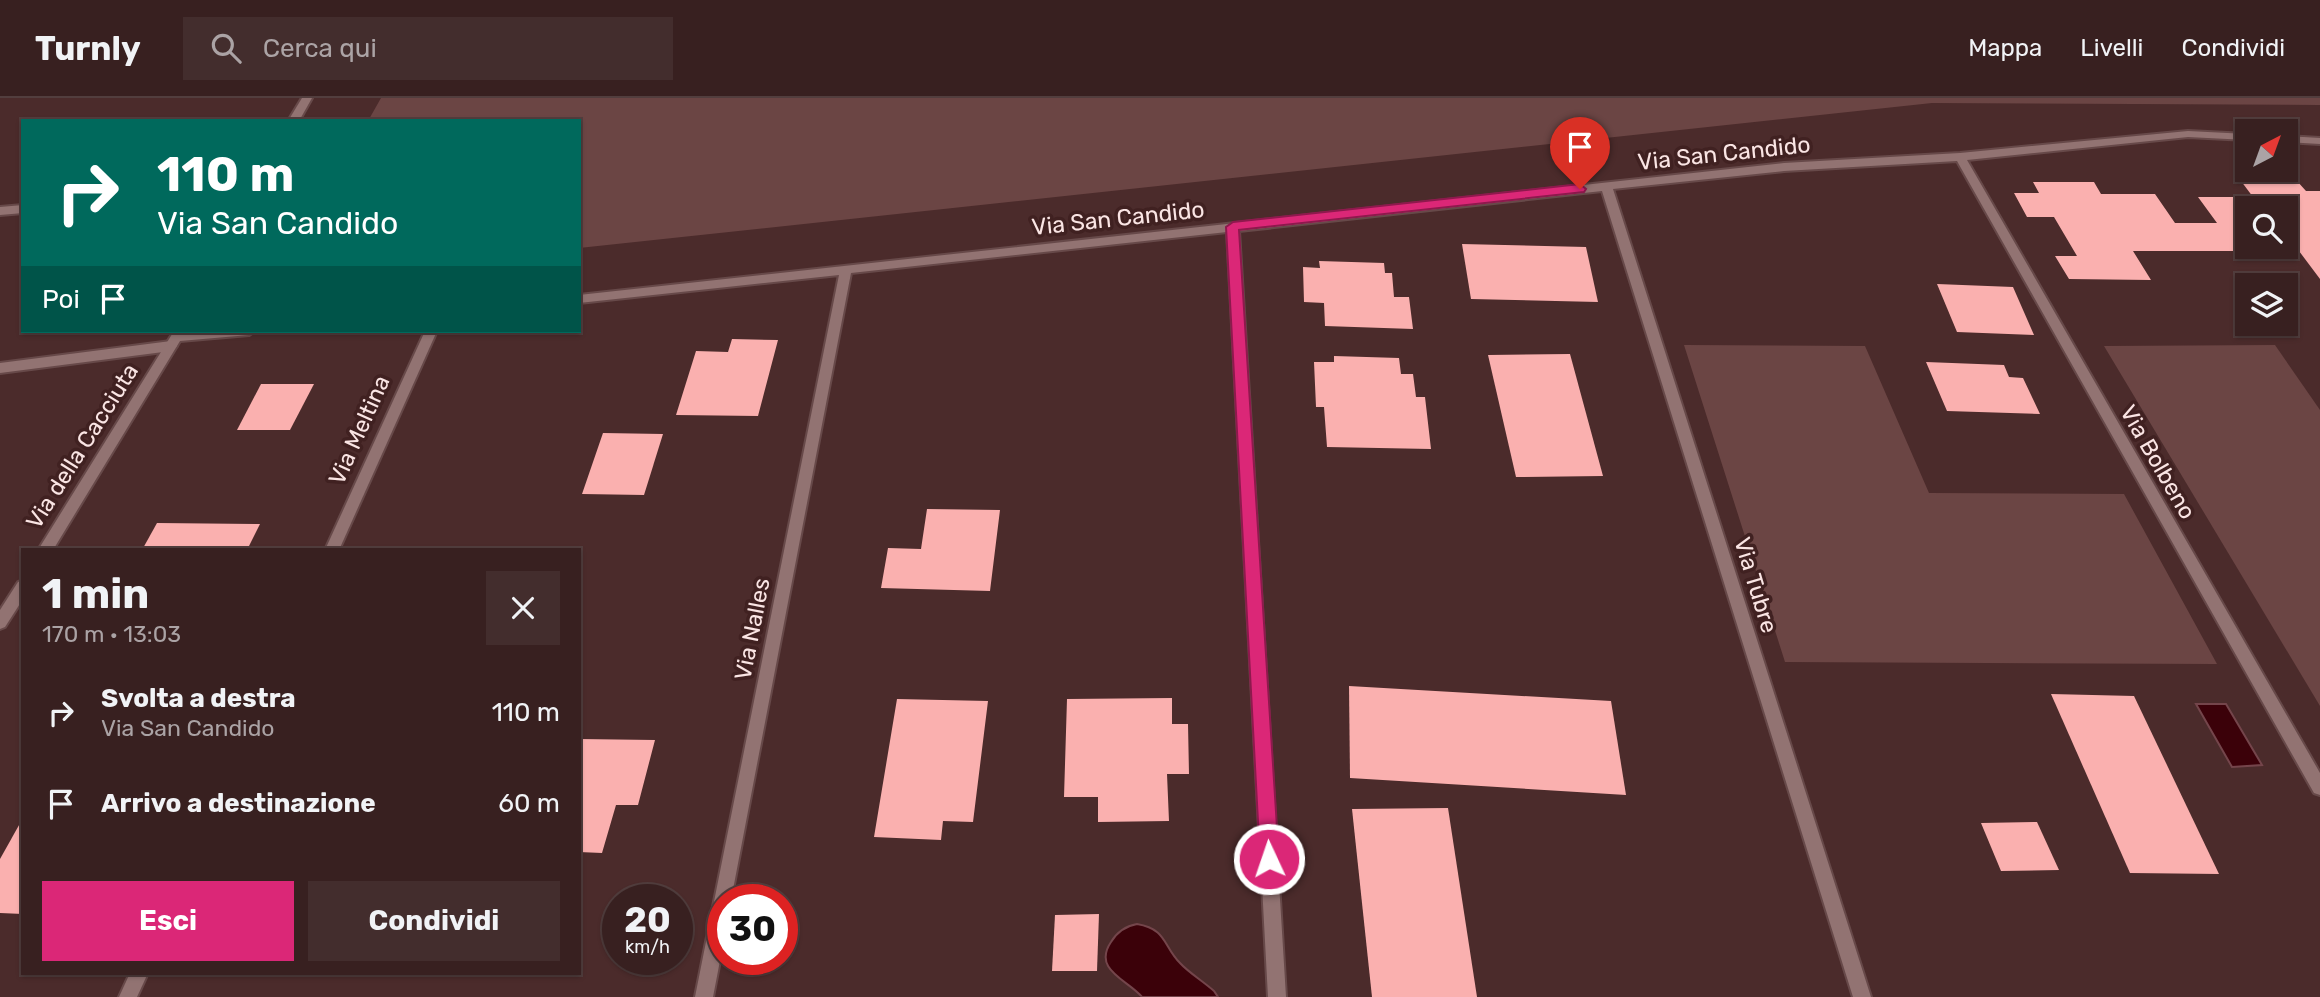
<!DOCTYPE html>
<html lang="it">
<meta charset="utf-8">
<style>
:root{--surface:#382020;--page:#432d2d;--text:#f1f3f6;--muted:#aba3a5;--line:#523e3e;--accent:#db2777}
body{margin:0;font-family:Rubik,sans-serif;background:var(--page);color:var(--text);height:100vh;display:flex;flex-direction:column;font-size:26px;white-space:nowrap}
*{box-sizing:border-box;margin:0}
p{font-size:23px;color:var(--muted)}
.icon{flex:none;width:38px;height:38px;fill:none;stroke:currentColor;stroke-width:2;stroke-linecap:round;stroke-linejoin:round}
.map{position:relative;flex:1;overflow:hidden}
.details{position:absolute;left:21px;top:450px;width:560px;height:427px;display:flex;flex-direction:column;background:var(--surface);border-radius:0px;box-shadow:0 2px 5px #0004,0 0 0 2px var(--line)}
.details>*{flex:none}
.banner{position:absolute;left:21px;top:21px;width:560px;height:214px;border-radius:0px;box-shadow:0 2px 5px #0004,0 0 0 2px var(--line);background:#00695c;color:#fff;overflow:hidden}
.needle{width:46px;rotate:41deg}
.controls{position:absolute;left:2235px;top:21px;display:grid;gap:14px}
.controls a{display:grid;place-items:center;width:63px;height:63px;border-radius:0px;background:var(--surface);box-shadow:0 2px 5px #0004,0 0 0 2px var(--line);font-size:35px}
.speed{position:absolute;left:602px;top:786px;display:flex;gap:14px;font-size:35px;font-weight:700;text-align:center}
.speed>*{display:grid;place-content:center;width:91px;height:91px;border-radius:50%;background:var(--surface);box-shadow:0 2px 5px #0004,0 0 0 2px var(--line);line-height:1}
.speed small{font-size:18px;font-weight:400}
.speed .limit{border:10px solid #d22;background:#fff;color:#111}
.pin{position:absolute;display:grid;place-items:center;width:60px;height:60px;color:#fff;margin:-72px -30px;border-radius:50% 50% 50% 0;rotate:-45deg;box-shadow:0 0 7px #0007}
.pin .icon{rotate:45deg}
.me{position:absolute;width:77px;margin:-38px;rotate:357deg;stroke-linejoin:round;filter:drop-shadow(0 0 5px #0008)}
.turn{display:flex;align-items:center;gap:24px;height:147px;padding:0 21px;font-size:32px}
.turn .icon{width:91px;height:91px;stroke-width:2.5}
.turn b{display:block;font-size:49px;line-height:60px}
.then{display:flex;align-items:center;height:66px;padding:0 21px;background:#0003;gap:14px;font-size:26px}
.round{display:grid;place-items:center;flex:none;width:74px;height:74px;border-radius:0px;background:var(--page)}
.overview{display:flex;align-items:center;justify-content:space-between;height:119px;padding:0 21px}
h1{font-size:42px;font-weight:700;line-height:52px}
.button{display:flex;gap:14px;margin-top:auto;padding:14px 21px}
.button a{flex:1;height:80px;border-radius:0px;background:var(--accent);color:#fff;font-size:28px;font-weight:700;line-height:80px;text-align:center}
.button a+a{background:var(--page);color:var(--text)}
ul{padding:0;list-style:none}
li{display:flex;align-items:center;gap:21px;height:91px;padding:0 21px}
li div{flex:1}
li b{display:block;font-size:26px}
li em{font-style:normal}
header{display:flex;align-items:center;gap:42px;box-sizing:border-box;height:98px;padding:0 35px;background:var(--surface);border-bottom:2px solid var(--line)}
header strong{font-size:33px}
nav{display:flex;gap:38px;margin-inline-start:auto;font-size:24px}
.search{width:490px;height:63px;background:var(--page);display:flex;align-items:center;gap:18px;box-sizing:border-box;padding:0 24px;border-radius:0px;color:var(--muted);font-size:26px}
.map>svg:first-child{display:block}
.green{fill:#6b4544}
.water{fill:#3b0109;stroke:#74454b;stroke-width:2}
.building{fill:#fab0af;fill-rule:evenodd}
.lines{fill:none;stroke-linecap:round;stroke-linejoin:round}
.lane-casing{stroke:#674949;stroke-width:4}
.street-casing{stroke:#674949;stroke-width:4}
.lane{fill:#927372;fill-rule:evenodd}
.street{fill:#927372;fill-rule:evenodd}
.route{fill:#db2777;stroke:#8e194d;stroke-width:2}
.labels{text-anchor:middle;stroke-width:7;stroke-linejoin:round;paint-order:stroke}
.street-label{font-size:23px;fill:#fae5e4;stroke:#402121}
</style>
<header>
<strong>Turnly</strong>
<div class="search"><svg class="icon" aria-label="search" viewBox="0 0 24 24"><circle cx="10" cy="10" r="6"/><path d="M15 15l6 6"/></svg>Cerca qui</div>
<nav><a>Mappa</a><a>Livelli</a><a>Condividi</a></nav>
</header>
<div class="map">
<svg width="2320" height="899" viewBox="0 0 2320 899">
<rect width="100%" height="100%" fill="#4b2b2b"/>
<!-- green -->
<g class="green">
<path d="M381,0h1939v7l-388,-2 -1353,145v-127h-211z"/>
<path d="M1684,247l181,1 64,147 195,1 93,170 -432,-2z"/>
<path d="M2275,247l45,65v296l-216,-360z"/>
</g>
<!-- water -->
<g class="water">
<path d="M2196,606h30l36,61 -30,2z"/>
<path d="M1137,826c30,5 26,22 43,39 8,9 24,19 34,28l4,6h-76c-14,-17 -50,-27 -31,-55 6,-10 15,-16 26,-18z"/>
</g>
<!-- building -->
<g class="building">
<path d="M2241,83h56l9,10h14v88l-21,-28h-166l18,29 -82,-1 -14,-23h22l-23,-39h-27l-13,-24h25l-6,-11h61l7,12h54l20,29h42l-19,-26h55zM2247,110h39v39h-39z"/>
<path d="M1462,146l124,3 12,55 -127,-3z"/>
<path d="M1319,163l65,2 1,10h7l2,24h15l4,32 -88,-3 -1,-23 -20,-1 -1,-35 17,1z"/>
<path d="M1937,186l76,3 21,48 -77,-3z"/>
<path d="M732,241l46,1 -20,76 -82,-1 20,-64 32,1z"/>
<path d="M1570,256l33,122 -87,1 -28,-122z"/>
<path d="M1334,258l65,2 2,16h12l3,23h9l6,52 -104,-2 -3,-40h-8l-2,-45h20z"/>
<path d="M1926,264l78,3 5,12 14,1 17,36 -93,-3z"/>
<path d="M261,286h53l-24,46h-53z"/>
<path d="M603,335l60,1 -19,61 -62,-1z"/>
<path d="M927,411l73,1 -10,81 -109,-3 7,-40 33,1z"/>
<path d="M157,425l103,1 -13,26h-105z"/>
<path d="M1349,588l262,15 15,94 -276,-17z"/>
<path d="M2051,596l83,2 85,178 -89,-1z"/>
<path d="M1172,600v26h16l1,50h-22l2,47 -71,1v-25h-34l3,-98z"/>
<path d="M897,601l91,2 -15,121 -30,-1 -2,19 -67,-3z"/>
<path d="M579,641l76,1 -17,65h-22l-14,48 -23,-1z"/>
<path d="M1448,710l29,189h-105l-20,-188z"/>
<path d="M23,720v96l-23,-1v-54z"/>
<path d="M2037,724l22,48 -58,1 -20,-48z"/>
<path d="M1099,816l-2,57h-45l3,-56z"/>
</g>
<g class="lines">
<defs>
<path id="lane" d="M171,243l6,5 -6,5 -171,22v-10z"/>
<g id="street">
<path d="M302,0h10l-13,23h-11z"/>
<path d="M2188,33l59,3v6l-59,-3 -221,23 353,613v22l-6,-2 -357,-632 -173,10 -171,18 258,808h-18l-251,-806 -363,40 47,766h-18l-41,-765 -376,41 -120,627h-8v45l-10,52h-18l144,-722 -260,28v-8l1205,-132 176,-10z"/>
<path d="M2286,38l34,2v6l-34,-2z"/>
<path d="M23,107v8l-23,2v-8z"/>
<path d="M174,233h81l-6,4 -69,6 -127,209h-15z"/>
<path d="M425,233h12l-98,219h-14z"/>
<path d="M23,482v19l-18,28 -5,2v-19l18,-28z"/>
<path d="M130,875h18l-11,24h-18z"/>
</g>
</defs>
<!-- lane casing -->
<use href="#lane" class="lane-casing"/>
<!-- street casing -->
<use href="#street" class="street-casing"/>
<!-- lane -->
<use href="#lane" class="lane"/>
<!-- street -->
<use href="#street" class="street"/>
</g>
<!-- route -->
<path class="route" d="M1580,86l6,5 -2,3 -345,38 40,629 -3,7 -7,2 -6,-2 -3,-7 -34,-632 7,-5z"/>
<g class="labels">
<!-- street labels -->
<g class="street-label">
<text transform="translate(1724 55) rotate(-6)" y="8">Via San Candido</text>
<text transform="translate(1118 120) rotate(-6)" y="8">Via San Candido</text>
<text transform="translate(359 332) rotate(-66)" y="8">Via Meltina</text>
<text transform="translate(82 348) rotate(-58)" y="8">Via della Cacciuta</text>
<text transform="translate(2158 364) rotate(60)" y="8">Via Bolbeno</text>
<text transform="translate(1756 487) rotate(73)" y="8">Via Tubre</text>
<text transform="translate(752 531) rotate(-79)" y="8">Via Nalles</text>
</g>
</g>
</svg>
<div class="controls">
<a><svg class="needle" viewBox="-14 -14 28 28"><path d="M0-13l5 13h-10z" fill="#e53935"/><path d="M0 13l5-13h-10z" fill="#aba3a5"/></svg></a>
<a><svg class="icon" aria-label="search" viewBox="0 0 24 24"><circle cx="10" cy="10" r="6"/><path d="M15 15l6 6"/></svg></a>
<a><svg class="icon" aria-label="layers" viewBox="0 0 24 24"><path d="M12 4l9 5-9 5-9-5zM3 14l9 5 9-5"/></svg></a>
</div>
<div class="speed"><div>20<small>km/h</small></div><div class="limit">30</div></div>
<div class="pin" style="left:1580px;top:91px;background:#d93025"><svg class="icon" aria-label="arrive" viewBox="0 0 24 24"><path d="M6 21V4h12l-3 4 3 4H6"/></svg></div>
<svg class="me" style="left:1269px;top:761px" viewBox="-20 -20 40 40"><circle r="17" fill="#db2777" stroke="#fff" stroke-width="3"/><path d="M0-11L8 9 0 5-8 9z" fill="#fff"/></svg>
<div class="banner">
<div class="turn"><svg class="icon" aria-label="right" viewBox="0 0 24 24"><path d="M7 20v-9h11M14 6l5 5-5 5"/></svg><div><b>110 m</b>Via San Candido</div></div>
<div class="then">Poi<svg class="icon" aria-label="arrive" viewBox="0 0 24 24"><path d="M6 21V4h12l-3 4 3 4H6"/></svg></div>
</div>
<section class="details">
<div class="overview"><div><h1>1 min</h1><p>170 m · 13:03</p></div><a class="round"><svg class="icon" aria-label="close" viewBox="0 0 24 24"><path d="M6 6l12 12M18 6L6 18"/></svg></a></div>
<ul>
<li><svg class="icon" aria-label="right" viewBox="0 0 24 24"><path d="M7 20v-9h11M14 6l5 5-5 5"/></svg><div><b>Svolta a destra</b><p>Via San Candido</p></div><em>110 m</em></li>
<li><svg class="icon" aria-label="arrive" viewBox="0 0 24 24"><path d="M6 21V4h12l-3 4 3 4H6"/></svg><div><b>Arrivo a destinazione</b></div><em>60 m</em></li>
</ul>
<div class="button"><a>Esci</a><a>Condividi</a></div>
</section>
</div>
